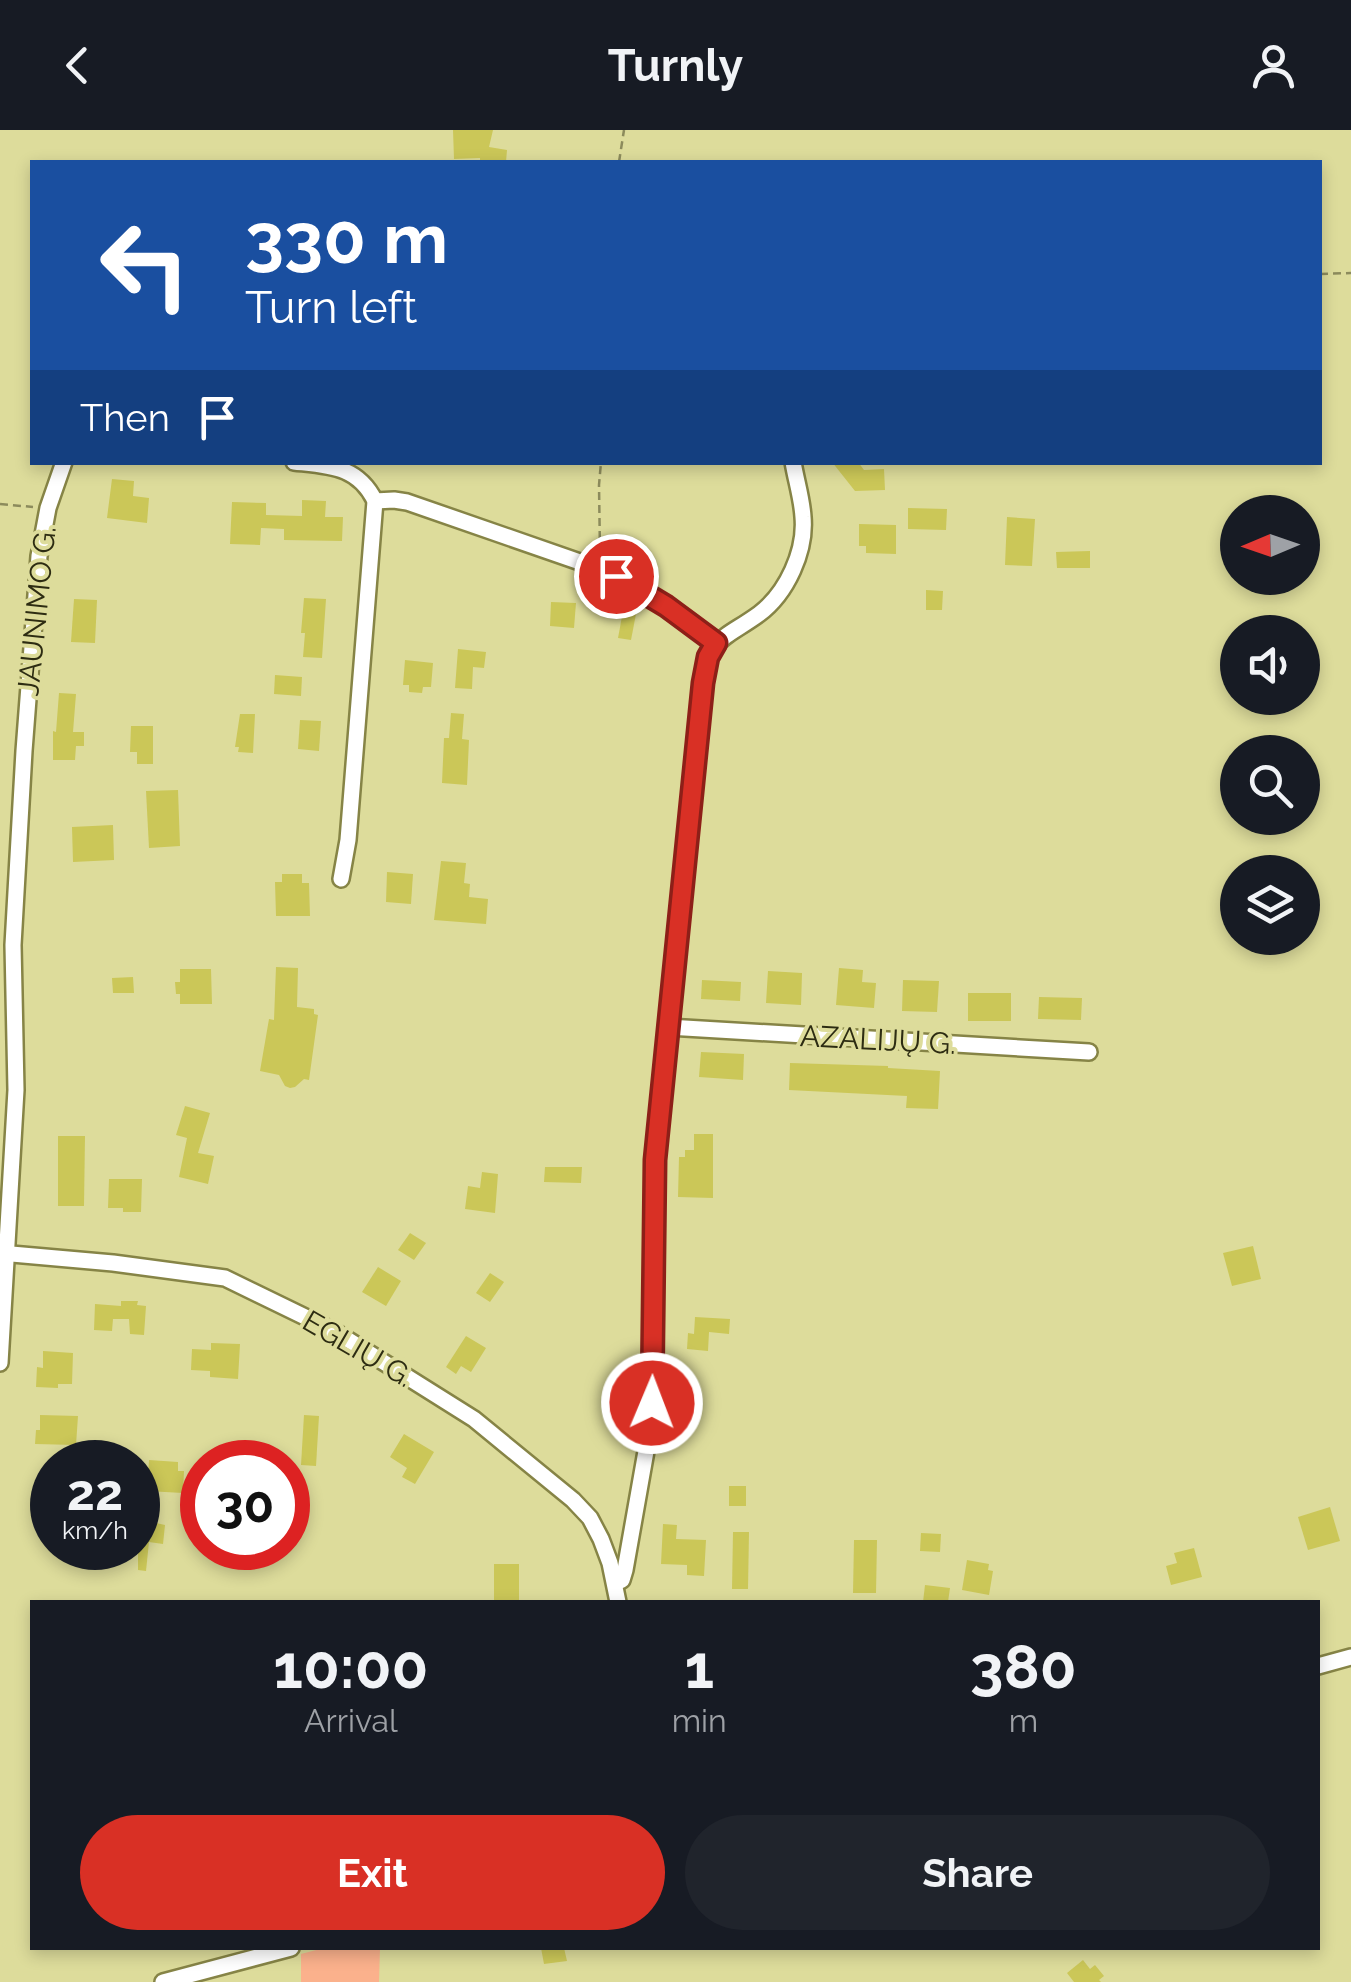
<!DOCTYPE html>
<meta charset="utf-8">
<style>
:root{--surface:#171b24;--page:#20242c;--text:#f1f3f6;--muted:#9ea1a6;--accent:#d93025}
body{margin:0;font-family:Raleway,sans-serif;background:var(--page);color:var(--text);height:100vh;display:flex;flex-direction:column;font-size:38px;white-space:nowrap}
*{box-sizing:border-box;margin:0}
p{font-size:32px;color:var(--muted)}
.icon{flex:none;width:55px;height:55px;fill:none;stroke:currentColor;stroke-width:2;stroke-linecap:round;stroke-linejoin:round}
.map{position:relative;flex:1;overflow:hidden}
.sheet{position:absolute;left:30px;top:1470px;width:1290px;height:350px;display:flex;flex-direction:column;background:var(--surface);border-radius:0px;box-shadow:0 5px 15px #0003}
.sheet>*{flex:none}
.banner{position:absolute;left:30px;top:30px;width:1292px;height:305px;border-radius:0px;box-shadow:0 5px 15px #0003;background:#1a4fa0;color:#fff;overflow:hidden}
.needle{width:65px;rotate:268deg}
.tools{position:absolute;left:1220px;top:365px;display:grid;gap:20px}
.tools a{display:grid;place-items:center;width:100px;height:100px;border-radius:50%;background:var(--surface);box-shadow:0 5px 15px #0003;font-size:50px}
.speed{position:absolute;left:30px;top:1310px;display:flex;gap:20px;font-size:50px;font-weight:700;text-align:center}
.speed>*{display:grid;place-content:center;width:130px;height:130px;border-radius:50%;background:var(--surface);box-shadow:0 5px 15px #0003;line-height:1}
.speed small{font-size:25px;font-weight:400}
.speed .limit{border:15px solid #d22;background:#fff;color:#111}
.pin{position:absolute;display:grid;place-items:center;width:85px;height:85px;color:#fff;margin:-42px;border:5px solid #fff;border-radius:50%;box-shadow:0 2px 10px #0007}
.me{position:absolute;width:110px;margin:-55px;rotate:1deg;stroke-linejoin:round;filter:drop-shadow(0 0 8px #0008)}
.turn{display:flex;align-items:center;gap:35px;height:210px;padding:0 50px;font-size:45px}
.turn .icon{width:130px;height:130px;stroke-width:2.5}
.turn b{display:block;font-size:70px;line-height:85px}
.then{display:flex;align-items:center;height:95px;padding:0 50px;background:#0003;gap:20px;font-size:38px}
.eta{display:flex;justify-content:space-evenly;align-items:center;height:170px;text-align:center}
.eta b{font-size:60px;font-weight:700;line-height:70px}
.cta{display:flex;gap:20px;margin-top:auto;padding:20px 50px}
.cta a{flex:1;height:115px;border-radius:60px;background:var(--accent);color:#fff;font-size:40px;font-weight:700;line-height:115px;text-align:center}
.cta a+a{background:var(--page);color:var(--text)}
header{display:flex;justify-content:space-between;align-items:center;height:130px;padding:0 50px;background:var(--surface);font-size:45px;font-weight:700}
.map>svg:first-child{display:block}
.green{fill:#fbb18c}
.building{fill:#cbc758}
.lines{fill:none;stroke-linecap:round;stroke-linejoin:round}
.minor-casing{stroke:#868446;stroke-width:20}
.path{stroke:#8c8b5c;stroke-width:2.5;stroke-dasharray:8 5;stroke-linecap:butt}
.minor{stroke:#fff;stroke-width:15}
.route-casing{stroke:#8d1f18;stroke-width:25}
.route{stroke:#d93025;stroke-width:18}
.labels{text-anchor:middle;stroke-width:8;stroke-linejoin:round;paint-order:stroke}
.street-label{font-size:30px;fill:#2d2c12;stroke:#dddc9b}
</style>
<header><svg class="icon" aria-label="back" viewBox="0 0 24 24"><path d="M15 5l-7 7 7 7"/></svg>Turnly<svg class="icon" aria-label="person" viewBox="0 0 24 24"><circle cx="12" cy="8" r="4"/><path d="M4 21q1-7 8-7t8 7"/></svg></header>
<div class="map">
<svg width="1351" height="1852" viewBox="0 0 1351 1852">
<rect width="100%" height="100%" fill="#dddc9b"/>
<!-- green -->
<path class="green" d="M324,1818h56l-1,34h-78v-28z"/>
<!-- building -->
<g class="building">
<path d="M453,0h40l-4,17 18,3 -1,12 -26,-1v-3l-26,1z"/>
<path d="M832,332h26l6,8 20,-1 1,21 -30,1z"/>
<path d="M112,349l22,2 -1,15 16,2 -2,25 -40,-5z"/>
<path d="M302,370l24,1 -1,16h18l-1,24 -58,-1v-11l-23,-1 -1,17 -30,-1 2,-42 34,1v12l36,1z"/>
<path d="M908,378l39,1 -1,21 -38,-1z"/>
<path d="M1007,387l28,2 -3,47 -27,-1z"/>
<path d="M859,394l37,1v29l-30,-1v-7h-7z"/>
<path d="M1090,421v17h-33l-1,-16z"/>
<path d="M926,460l17,1 -1,19h-16z"/>
<path d="M304,468l22,1 -4,59 -19,-1 2,-24h-4z"/>
<path d="M74,469l23,1 -2,43 -24,-1z"/>
<path d="M551,472l25,1 -2,25 -24,-2z"/>
<path d="M623,481l13,3 -5,26 -13,-2z"/>
<path d="M458,519l28,3 -2,16 -11,-1 -1,22 -17,-1z"/>
<path d="M405,530l28,3 -2,24h-8l-1,6 -13,-1v-7h-6z"/>
<path d="M275,545l27,2 -1,19 -27,-2z"/>
<path d="M59,563l17,1 -3,38h11v14h-8l-1,14h-22v-29l3,1z"/>
<path d="M451,583l13,1 -2,25 7,1 -2,45 -25,-2 2,-45h5z"/>
<path d="M240,584h15l-2,39 -15,-1 1,-5h-4z"/>
<path d="M300,590l21,1 -2,30 -21,-2z"/>
<path d="M131,596h22v38h-16v-12h-7z"/>
<path d="M178,660l2,56 -31,2 -3,-57z"/>
<path d="M113,695l1,35 -41,2 -1,-35z"/>
<path d="M441,731l25,2 -2,20 6,1 -1,13 19,2 -2,25 -52,-4z"/>
<path d="M387,742l26,2 -2,30 -25,-2z"/>
<path d="M282,744h20v9h7l1,33h-34l-1,-34h7z"/>
<path d="M276,837l22,1 -1,39 17,2v5l4,1 -9,65 -5,-1 -9,8 -5,1 -5,-2 -6,-11 -19,-4 9,-52 5,1z"/>
<path d="M839,838l24,2 -1,12 14,1 -2,25 -38,-3z"/>
<path d="M180,839h31l1,35h-32v-10h-4l-1,-12h5z"/>
<path d="M768,841l34,2 -1,32 -35,-2z"/>
<path d="M133,847l1,16h-21l-1,-15z"/>
<path d="M702,850l39,2 -1,19 -39,-2z"/>
<path d="M903,850l36,1 -2,31 -35,-1z"/>
<rect x="968" y="863" width="43" height="28"/>
<path d="M1039,867l43,1 -1,22 -43,-1z"/>
<path d="M701,922l43,2 -1,26 -44,-3z"/>
<path d="M790,933l98,3v2l52,3 -2,38 -32,-1 1,-12 -118,-6z"/>
<path d="M185,976l25,7 -12,40 16,3 -6,28 -29,-7 8,-39 -11,-3z"/>
<path d="M694,1004h19v64l-35,-1 1,-40h6v-7h9z"/>
<path d="M58,1006h27l-1,70h-26z"/>
<path d="M545,1037h37l-1,16 -37,-1z"/>
<path d="M482,1042l16,2 -3,39 -30,-4 3,-23 12,2z"/>
<path d="M109,1049h33l-1,33h-18v-4h-15z"/>
<path d="M410,1103l16,10 -12,17 -16,-10z"/>
<path d="M1253,1116l8,33 -29,7 -9,-33z"/>
<path d="M378,1137l23,14 -15,25 -24,-14z"/>
<path d="M490,1143l14,9 -14,20 -14,-9z"/>
<path d="M121,1171h17l-1,4 9,1 -2,29 -14,-1 -1,-15h-16l-1,12 -18,-1 1,-26 26,2z"/>
<path d="M695,1187l35,2 -1,15 -20,-2 -1,19 -21,-2 1,-16 6,1z"/>
<path d="M466,1206l20,12 -15,24 -10,-6 -5,8 -10,-7z"/>
<path d="M211,1213l29,1 -2,35 -28,-2v-6l-19,-1 1,-21 19,1z"/>
<path d="M43,1221l30,2 -1,31h-14v4l-22,-1 1,-20 6,1z"/>
<path d="M40,1285l38,1 -2,29 -41,-1 1,-14h4z"/>
<path d="M304,1285l15,1 -3,50 -15,-1z"/>
<path d="M404,1304l30,18 -19,32 -13,-7 5,-9 -17,-11z"/>
<path d="M149,1330l29,2v9h6l-1,22 -36,-2z"/>
<rect x="729" y="1356" width="17" height="20"/>
<path d="M1330,1377l10,34 -32,9 -10,-33z"/>
<path d="M138,1386l19,2 -1,5 9,2 -2,19 -14,-2 -3,29 -8,-1z"/>
<path d="M663,1394l14,1 -1,14 30,1 -2,36 -17,-1v-10l-26,-1z"/>
<path d="M733,1402h16l-1,57h-16z"/>
<path d="M921,1403l20,1 -1,18 -20,-1z"/>
<path d="M854,1410h23l-1,53h-23z"/>
<path d="M1194,1418l8,29 -31,8 -5,-19 11,-3 -3,-10z"/>
<path d="M967,1430l22,4 -1,6 5,1 -4,24 -27,-5z"/>
<rect x="494" y="1434" width="25" height="38"/>
<path d="M925,1455l25,3 -2,14h-25z"/>
<path d="M541,1818h23l3,13 -23,3z"/>
<path d="M1083,1830l7,9 5,-4 9,11 -5,4 2,2h-27l-7,-9z"/>
</g>
<g class="lines">
<defs>
<g id="minor">
<path d="M294,332c36,4 64,4 81,39l-27,339 -7,39"/>
<path d="M375,371l19,-1 13,2 193,67 42,21 49,32 25,21"/>
<path d="M668,897l421,25"/>
<path d="M0,1123l113,10 112,15 109,53 140,88 99,81 17,18 11,21 9,24 8,39"/>
<path d="M0,1233l16,-273 -3,-145 11,-194 15,-195 9,-48 16,-46"/>
<path d="M615,1453l7,-3 3,-10 26,-147 4,-263 48,-477c10,-49 20,-43 56,-69 28,-21 47,-63 44,-97 -1,-18 -7,-37 -10,-55"/>
<path d="M1318,1536l33,-9"/>
<path d="M163,1852l128,-34"/>
</g>
</defs>
<!-- minor casing -->
<use href="#minor" class="minor-casing"/>
<!-- path -->
<g class="path">
<path d="M619,32l5,-32"/>
<path d="M1320,144l31,-1"/>
<path d="M0,374l33,3"/>
<path d="M600,422l-1,-67 2,-23"/>
</g>
<!-- minor -->
<use href="#minor" class="minor"/>
</g>
<g class="lines">
<defs>
<path id="route" d="M616,446l50,30 50,37 -8,14 -5,26 -48,477 -3,243"/>
</defs>
<!-- route casing -->
<use href="#route" class="route-casing"/>
<!-- route -->
<use href="#route" class="route"/>
</g>
<g class="labels">
<!-- street labels -->
<g class="street-label">
<text transform="translate(37 481) rotate(-84)" y="10">JAUNIMO G.</text>
<text transform="translate(878 910) rotate(3)" y="10">AZALIJŲ G.</text>
<text transform="translate(358 1219) rotate(30)" y="10">EGLIŲ G.</text>
</g>
</g>
</svg>
<div class="tools">
<a><svg class="needle" viewBox="-14 -14 28 28"><path d="M0-13l5 13h-10z" fill="#e53935"/><path d="M0 13l5-13h-10z" fill="#9ea1a6"/></svg></a>
<a><svg class="icon" aria-label="sound" viewBox="0 0 24 24"><path d="M4 9h4l5-4v14l-5-4H4zM17 9q2 3 0 6"/></svg></a>
<a><svg class="icon" aria-label="search" viewBox="0 0 24 24"><circle cx="10" cy="10" r="6"/><path d="M15 15l6 6"/></svg></a>
<a><svg class="icon" aria-label="layers" viewBox="0 0 24 24"><path d="M12 4l9 5-9 5-9-5zM3 14l9 5 9-5"/></svg></a>
</div>
<div class="speed"><div>22<small>km/h</small></div><div class="limit">30</div></div>
<div class="pin" style="left:616px;top:446px;background:#d93025"><svg class="icon" aria-label="arrive" viewBox="0 0 24 24"><path d="M6 21V4h12l-3 4 3 4H6"/></svg></div>
<svg class="me" style="left:652px;top:1273px" viewBox="-20 -20 40 40"><circle r="17" fill="#d93025" stroke="#fff" stroke-width="3"/><path d="M0-11L8 9 0 5-8 9z" fill="#fff"/></svg>
<div class="banner">
<div class="turn"><svg class="icon" aria-label="left" viewBox="0 0 24 24"><path d="M17 20v-9H6M10 6l-5 5 5 5"/></svg><div><b>330 m</b>Turn left</div></div>
<div class="then">Then<svg class="icon" aria-label="arrive" viewBox="0 0 24 24"><path d="M6 21V4h12l-3 4 3 4H6"/></svg></div>
</div>
<section class="sheet">
<div class="eta">
<div><b>10:00</b><p>Arrival</p></div>
<div><b>1</b><p>min</p></div>
<div><b>380</b><p>m</p></div>
</div>
<div class="cta"><a>Exit</a><a>Share</a></div>
</section>
</div>
